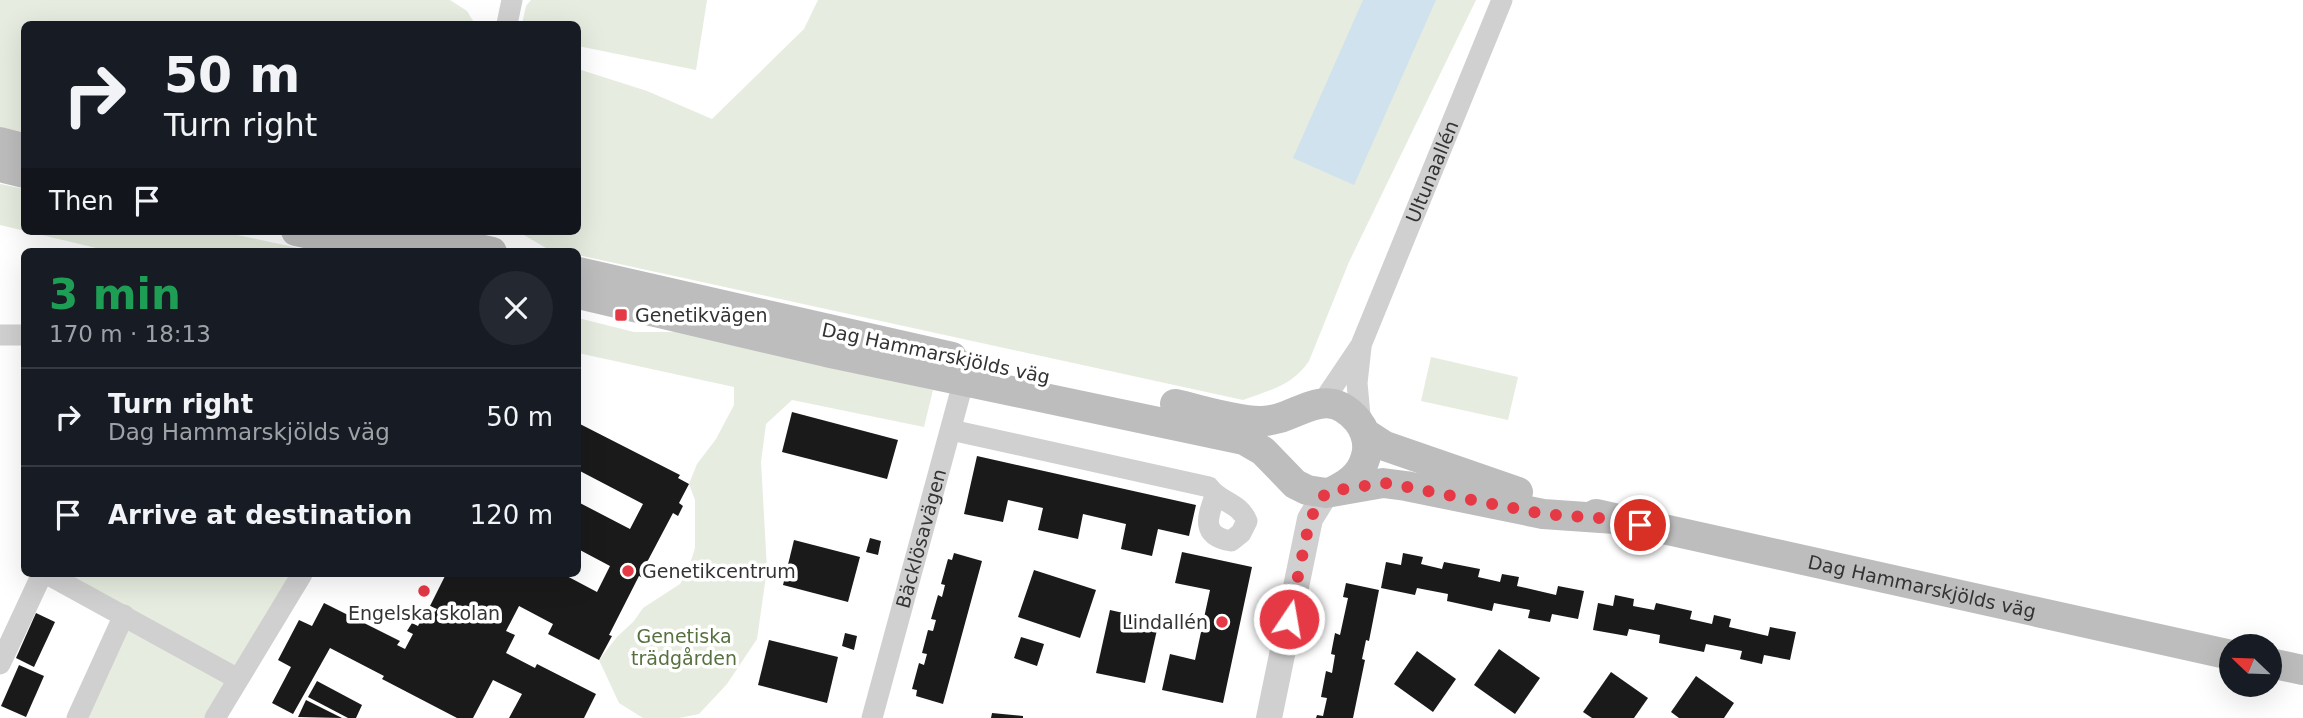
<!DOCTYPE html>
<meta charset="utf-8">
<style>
:root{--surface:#171b24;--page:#242831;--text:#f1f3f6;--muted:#9ea1a6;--line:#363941}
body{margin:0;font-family:"DejaVu Sans",sans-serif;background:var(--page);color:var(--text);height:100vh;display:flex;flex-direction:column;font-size:26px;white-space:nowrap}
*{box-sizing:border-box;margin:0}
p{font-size:23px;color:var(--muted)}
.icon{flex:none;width:38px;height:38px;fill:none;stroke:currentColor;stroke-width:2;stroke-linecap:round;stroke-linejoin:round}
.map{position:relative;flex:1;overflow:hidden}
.panel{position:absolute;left:21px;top:248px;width:560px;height:329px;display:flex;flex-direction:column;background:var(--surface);border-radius:10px;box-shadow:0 7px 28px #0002}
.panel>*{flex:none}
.guide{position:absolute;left:21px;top:21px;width:560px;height:214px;border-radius:10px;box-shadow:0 7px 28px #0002;background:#171b24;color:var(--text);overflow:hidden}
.needle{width:46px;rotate:293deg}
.buttons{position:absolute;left:2219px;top:634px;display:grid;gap:14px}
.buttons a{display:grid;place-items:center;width:63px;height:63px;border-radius:50%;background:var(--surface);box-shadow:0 7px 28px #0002;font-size:35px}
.pin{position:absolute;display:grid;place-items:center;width:60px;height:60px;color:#fff;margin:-30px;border:4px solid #fff;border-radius:50%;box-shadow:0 2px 7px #0007}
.me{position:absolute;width:77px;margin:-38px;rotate:12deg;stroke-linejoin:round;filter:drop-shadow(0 0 5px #0008)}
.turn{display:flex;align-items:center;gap:24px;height:147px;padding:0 28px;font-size:32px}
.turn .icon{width:91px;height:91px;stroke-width:2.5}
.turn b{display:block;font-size:49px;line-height:60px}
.then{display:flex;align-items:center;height:66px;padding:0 28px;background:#0003;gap:14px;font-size:26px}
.round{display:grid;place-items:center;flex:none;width:74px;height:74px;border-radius:37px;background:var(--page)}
.overview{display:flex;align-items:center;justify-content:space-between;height:119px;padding:0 28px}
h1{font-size:42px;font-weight:700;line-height:52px;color:#1e9e55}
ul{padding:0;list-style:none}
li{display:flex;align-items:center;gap:21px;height:98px;padding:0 28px;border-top:2px solid var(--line)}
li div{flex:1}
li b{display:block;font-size:26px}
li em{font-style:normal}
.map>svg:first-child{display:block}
.green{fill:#e6ecdf}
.water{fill:#cfe2ee}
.building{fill:#1a1a1a}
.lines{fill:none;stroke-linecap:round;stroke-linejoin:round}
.minor{stroke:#d0d0d0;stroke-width:21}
.tertiary{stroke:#d0d0d0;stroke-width:26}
.secondary{stroke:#bdbdbd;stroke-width:30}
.route{stroke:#e63946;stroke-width:12;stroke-dasharray:0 21.6}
.poi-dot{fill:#e63946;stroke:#fff;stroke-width:2.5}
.labels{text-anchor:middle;stroke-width:7;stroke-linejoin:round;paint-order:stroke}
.street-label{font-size:19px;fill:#333;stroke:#fff}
.poi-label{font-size:19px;fill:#333;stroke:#fff;text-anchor:start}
.park-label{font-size:19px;fill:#56703f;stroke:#fff}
</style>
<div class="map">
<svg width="2303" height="718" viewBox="0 0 2303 718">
<rect width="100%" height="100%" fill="#fff"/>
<!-- green -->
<g class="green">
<path d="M0,0h450l17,11 8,13h-451v108l-24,-5z"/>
<path d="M531,0h176l-11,70 -118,-24v-22h-56l4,-18z"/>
<path d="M818,0h658l-127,262 -40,99c-17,25 -39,29 -66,39l-665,-145v-3l-32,-4 -29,-17h61v-162l69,22 65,28 92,-90z"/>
<path d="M0,184l24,5v42h195l97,21h-203l-113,-27z"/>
<path d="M578,318l56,14h45l254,58 -9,37 -132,-27 -26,24 -5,38 6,107 -10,70 -30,45 -28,30 -20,4h-36l-24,-15 -20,-43 18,-23 17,-16 9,-13 37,-24 8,-14 7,-22v-48l-6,-16 8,-20 19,-25 18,-34v-18l-156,-34z"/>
<path d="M1431,357l87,20 -10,43 -87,-19z"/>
<path d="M47,574h255l-87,144h-138l47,-103z"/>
</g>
<!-- water -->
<path class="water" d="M1363,0h73l-82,185 -61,-27z"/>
<!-- building -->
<g class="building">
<path d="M792,412l106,28 -11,39 -105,-27z"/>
<path d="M578,423l102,52 -2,3 11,6 -10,19 4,3 -5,10 -5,-3 -28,53 5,3 -5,10 -6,-3 -30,59 3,1 -13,24 -51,-26 5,-10 -34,-18 -13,25 9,4 -9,18 29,15 2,-4 59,30 -12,24h-75l13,-24 -29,-14 -20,38h-16l-75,-39 2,-3 -54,-28 -37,66 -21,-11 19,-36 -13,-7 21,-40 13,6 12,-23 76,38 -3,4 8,4 8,-15 -6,-3 5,-8 6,3 9,-18 8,4 2,-3 -7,-3 16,-32h117l34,18 13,-26 -32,-17v-47l52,27 13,-25 -65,-34z"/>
<path d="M977,456l219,49 -7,31 -31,-7 -6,27 -31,-7 5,-25 -43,-10 -5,25 -40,-9 5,-22 -35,-8 -5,22 -39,-8z"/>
<path d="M870,538l11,3 -3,14 -12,-3z"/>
<path d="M794,540l66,17 -12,45 -65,-17z"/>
<path d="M1182,552l70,15 -29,136 -61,-13 8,-36 25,6 15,-70 -35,-7z"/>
<path d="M954,553l28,8 -39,143 -27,-8 1,-6 -5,-1 7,-26 5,2 3,-11 -5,-1 6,-23 5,1 3,-11 -5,-1 7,-24 4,2 3,-12 -4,-1 7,-25 4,1z"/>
<path d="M1403,553l20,4 -2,7 21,5 2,-7 36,7 -2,8 22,5 2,-8 17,3 -2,9 39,9 2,-9 26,5 -6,28 -26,-5 -2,8 -22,-4 2,-8 -36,-7 -2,8 -45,-10 1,-7 -31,-6 -2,7 -34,-7 5,-26 15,3z"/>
<path d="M1034,570l62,20 -16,48 -62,-21z"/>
<path d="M1346,583l33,7 -10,51 -3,-1 -4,19 3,1 -12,58h-37l1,-3 6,1 4,-18 -6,-1 5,-26 6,2 3,-18 -4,-1 4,-21 5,2 8,-37 -5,-1z"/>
<path d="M1615,595l19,4 -1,7 21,4 2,-7 36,8 -2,8 22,5 2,-9 17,4 -2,8 39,9 2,-9 26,5 -6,28 -26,-5 -2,9 -22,-5 2,-8 -36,-7 -2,8 -45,-9 1,-8 -31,-6 -2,7 -34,-6 5,-27 15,3z"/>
<path d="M1110,610l49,11 -14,62 -49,-10z"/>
<path d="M36,613l19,9 -21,45 -18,-9z"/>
<path d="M845,633l12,3 -3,14 -12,-4z"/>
<path d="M1021,637l23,7 -7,22 -23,-8z"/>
<path d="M769,640l69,17 -11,46 -69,-18z"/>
<path d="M1499,649l41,29 -25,36 -41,-29z"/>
<path d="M1417,651l39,28 -23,33 -39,-28z"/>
<path d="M19,665l25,11 -18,41 -25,-11z"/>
<path d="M1611,672l37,26 -14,20h-42l-9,-6z"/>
<path d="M1696,676l38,27 -10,15h-45l-8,-6z"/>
<path d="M317,681l45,24 -6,13h-8l-40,-21z"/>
<path d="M306,700l36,18 -44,-1z"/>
<path d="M992,713l31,3v2h-32z"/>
</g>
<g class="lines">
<!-- minor -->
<g class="minor">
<path d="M507,24l5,-24"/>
<path d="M0,335h24"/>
<path d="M1361,347l-4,36 4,43"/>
<path id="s1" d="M1310,405l16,-8 35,-52 141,-345"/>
<path d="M951,430l258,57c10,15 30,15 38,34l-6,12 -10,8c-30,-5 -24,-23 -16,-45"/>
<path d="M47,574l191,105"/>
<path d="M0,664l42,-90"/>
<path d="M77,718l47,-103"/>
<path d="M215,718l87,-144"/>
<path id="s2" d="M872,718l97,-357"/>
</g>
<!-- tertiary -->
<path class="tertiary" d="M1269,718l41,-199 16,-26"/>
<!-- secondary -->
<g class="secondary">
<path d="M0,142l24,6"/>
<path d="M0,167l24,6"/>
<path d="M296,231l98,21"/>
<path d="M398,231l94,21"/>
<path d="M578,272l374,85"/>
<path d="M578,294l248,58 418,88 19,11 32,33 12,6 19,3 57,-10 23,3 137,28 72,5"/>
<path d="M1175,404c27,6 57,16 84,17 37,2 65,-41 99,0 7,9 10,19 9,30 -3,20 -15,31 -32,39"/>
<path d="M1365,433l20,13 133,46"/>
<path id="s3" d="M1596,514l635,141"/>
<path d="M2270,663l33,7"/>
</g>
</g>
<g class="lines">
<!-- route -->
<path class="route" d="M1289,619l21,-100 16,-27 57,-9 9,1 151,30 72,5 25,6"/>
</g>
<!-- markers -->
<g class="poi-dot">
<rect x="614" y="308" width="14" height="14" rx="3.5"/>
<circle cx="628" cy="571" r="7"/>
<circle cx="424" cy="591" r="7"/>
<circle cx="1222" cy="622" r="7"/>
</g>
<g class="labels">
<!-- street labels -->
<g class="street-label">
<text dy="7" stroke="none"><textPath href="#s1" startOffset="268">Ultunaallén</textPath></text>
<text transform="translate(936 353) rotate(12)" y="7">Dag Hammarskjölds väg</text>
<text dy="7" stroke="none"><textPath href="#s2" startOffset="186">Bäcklösavägen</textPath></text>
<text dy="7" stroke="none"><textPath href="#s3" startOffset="334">Dag Hammarskjölds väg</textPath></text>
</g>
<!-- poi labels -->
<g class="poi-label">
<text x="635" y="322">Genetikvägen</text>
<text x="642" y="578">Genetikcentrum</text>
<text x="424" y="620" text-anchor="middle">Engelska skolan</text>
<text x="1208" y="629" text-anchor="end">Lindallén</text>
</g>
<!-- park labels -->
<g class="park-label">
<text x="684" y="643">Genetiska<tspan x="684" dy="22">trädgården</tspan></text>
</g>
</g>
</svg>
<div class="buttons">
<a><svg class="needle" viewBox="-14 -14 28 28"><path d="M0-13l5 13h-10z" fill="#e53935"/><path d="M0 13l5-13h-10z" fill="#9ea1a6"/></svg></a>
</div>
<div class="pin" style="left:1640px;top:525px;background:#d93025"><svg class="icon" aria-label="arrive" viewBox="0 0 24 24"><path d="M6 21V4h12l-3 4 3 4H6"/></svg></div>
<svg class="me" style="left:1289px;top:619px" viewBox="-20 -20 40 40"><circle r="17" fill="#e63946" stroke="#fff" stroke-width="3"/><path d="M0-11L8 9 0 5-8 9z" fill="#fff"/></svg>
<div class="guide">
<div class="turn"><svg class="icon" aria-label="right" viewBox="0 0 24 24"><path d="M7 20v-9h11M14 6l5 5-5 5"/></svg><div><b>50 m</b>Turn right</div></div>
<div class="then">Then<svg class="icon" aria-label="arrive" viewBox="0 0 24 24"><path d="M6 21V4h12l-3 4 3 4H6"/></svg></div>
</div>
<section class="panel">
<div class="overview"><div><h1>3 min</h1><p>170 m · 18:13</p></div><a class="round"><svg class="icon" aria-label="close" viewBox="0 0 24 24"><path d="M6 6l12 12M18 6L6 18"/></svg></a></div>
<ul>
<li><svg class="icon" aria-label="right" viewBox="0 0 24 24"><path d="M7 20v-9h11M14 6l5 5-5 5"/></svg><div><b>Turn right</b><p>Dag Hammarskjölds väg</p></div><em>50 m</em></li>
<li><svg class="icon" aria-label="arrive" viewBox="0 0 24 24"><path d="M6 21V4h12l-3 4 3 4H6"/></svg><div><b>Arrive at destination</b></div><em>120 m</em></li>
</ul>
</section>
</div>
